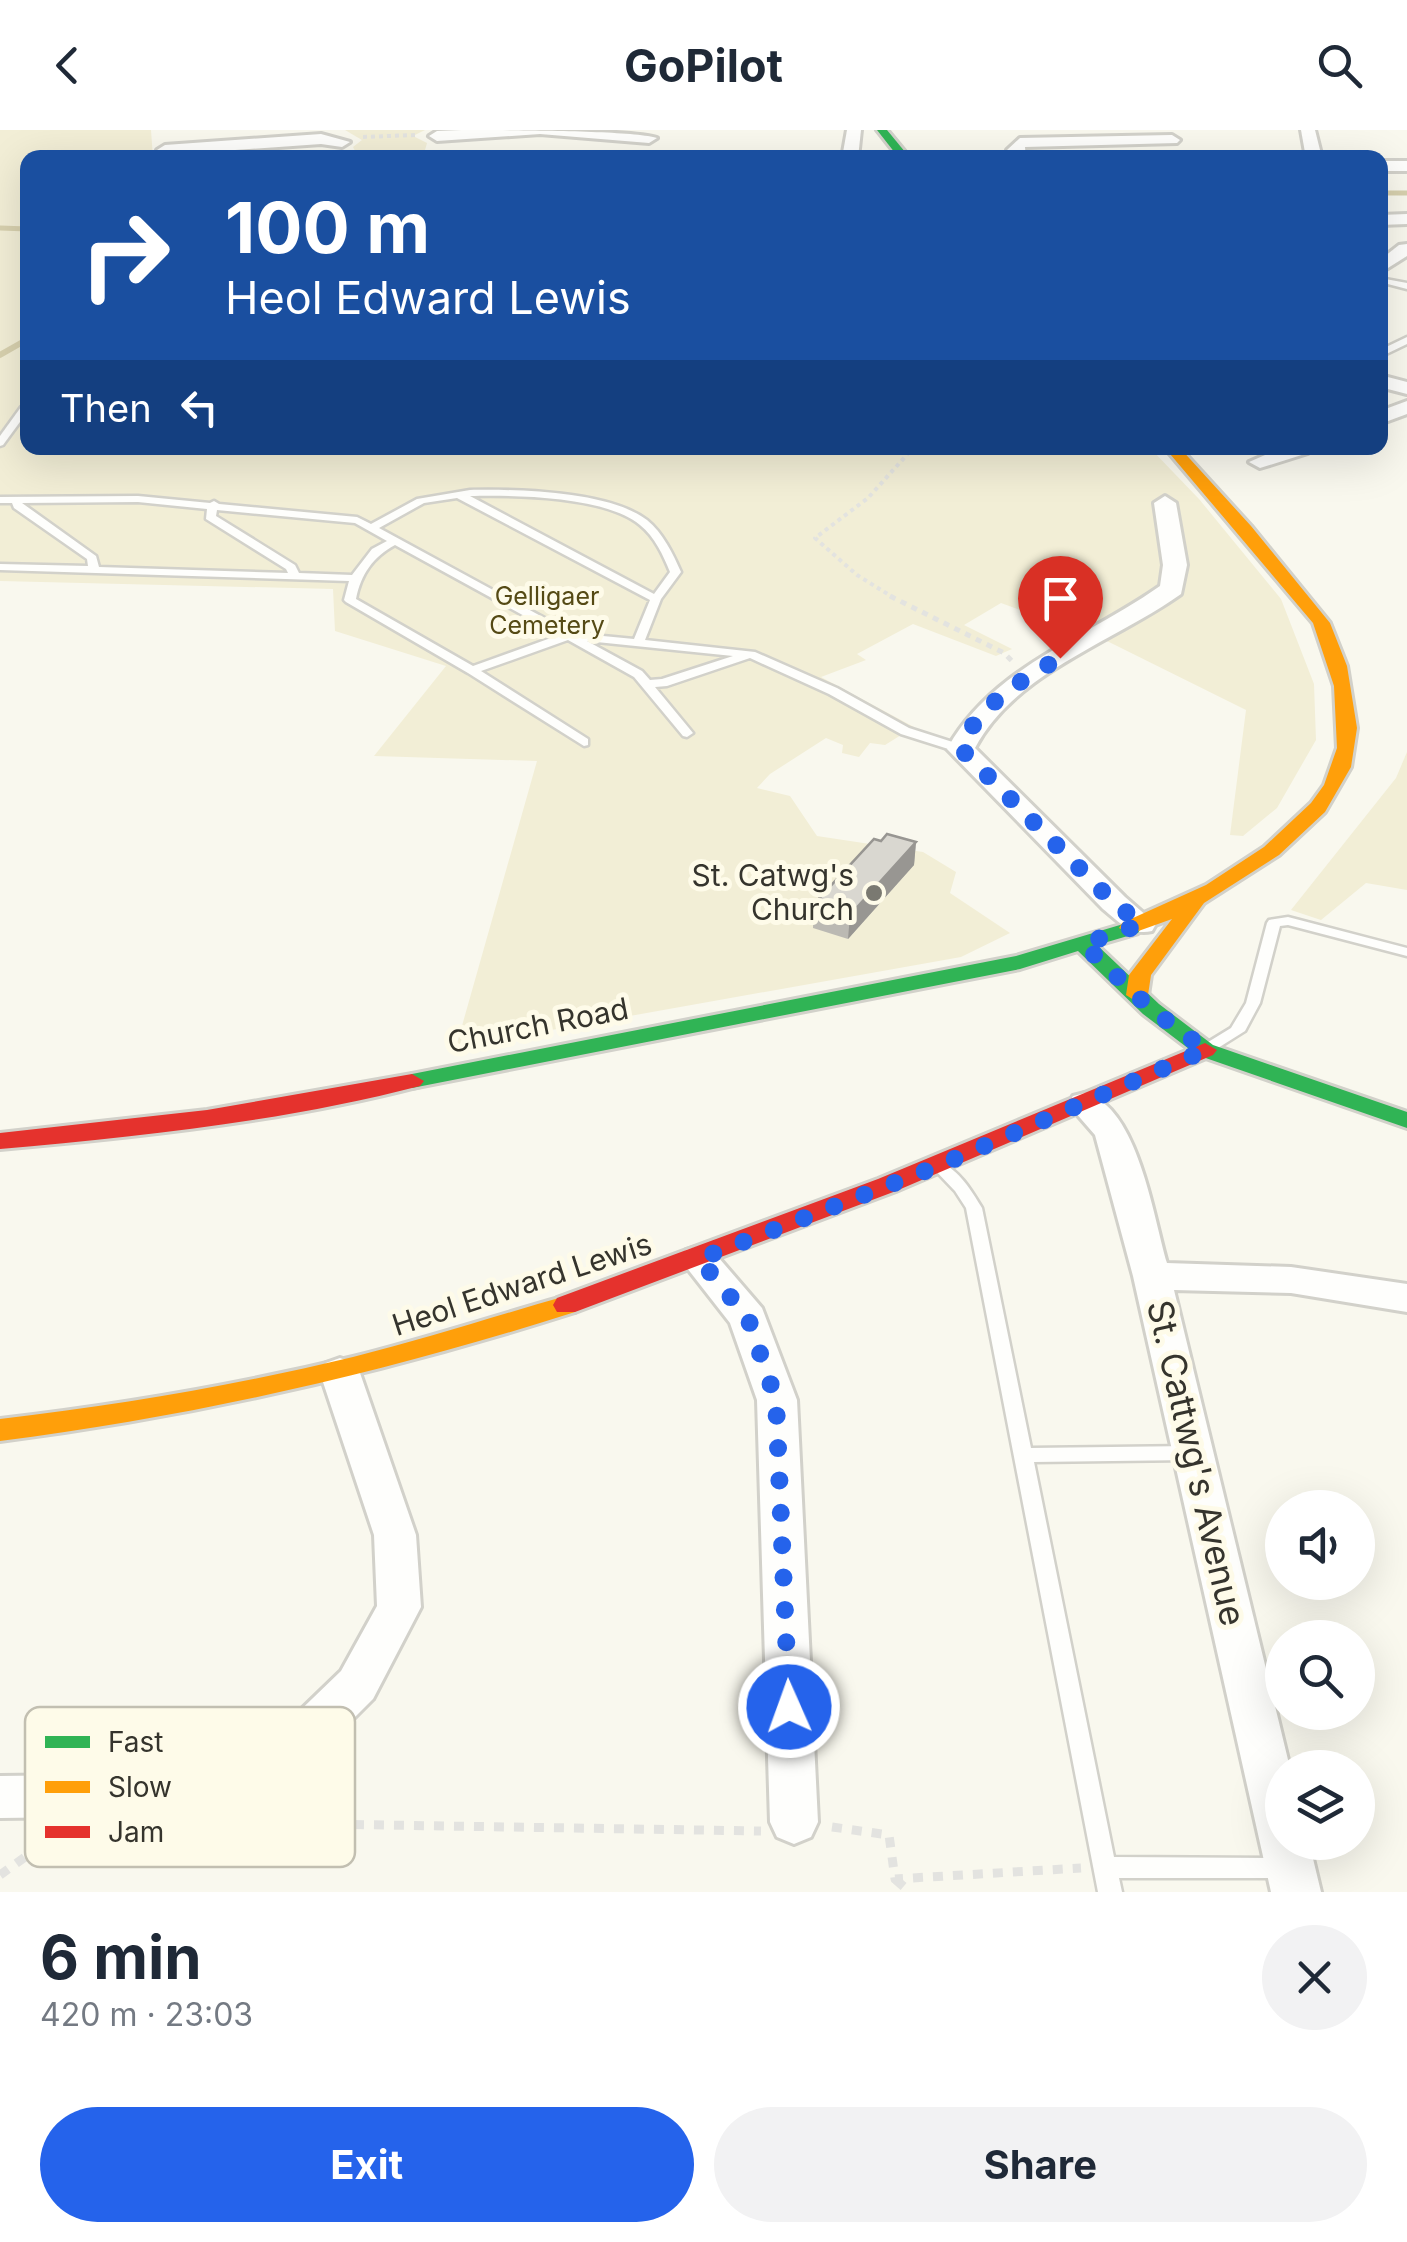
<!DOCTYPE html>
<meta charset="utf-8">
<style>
:root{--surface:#fff;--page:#f2f2f3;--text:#1f2937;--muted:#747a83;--accent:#2563eb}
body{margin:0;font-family:Inter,sans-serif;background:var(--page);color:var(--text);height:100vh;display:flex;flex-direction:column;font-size:38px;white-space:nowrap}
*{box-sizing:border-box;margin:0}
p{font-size:32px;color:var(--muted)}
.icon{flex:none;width:55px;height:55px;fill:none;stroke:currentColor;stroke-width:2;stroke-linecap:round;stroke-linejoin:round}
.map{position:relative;height:1762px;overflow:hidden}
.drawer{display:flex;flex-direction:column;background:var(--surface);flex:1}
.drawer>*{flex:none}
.banner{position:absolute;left:20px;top:20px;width:1368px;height:305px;border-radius:20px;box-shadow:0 10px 40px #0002;background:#1a4fa0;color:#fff;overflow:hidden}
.controls{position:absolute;left:1265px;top:1360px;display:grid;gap:20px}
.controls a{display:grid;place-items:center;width:110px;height:110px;border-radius:50%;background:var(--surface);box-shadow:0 10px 40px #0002;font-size:50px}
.pin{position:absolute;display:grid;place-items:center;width:85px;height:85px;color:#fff;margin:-102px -42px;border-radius:50% 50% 50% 0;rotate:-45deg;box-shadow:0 0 10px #0007}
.pin .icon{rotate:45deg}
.me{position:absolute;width:110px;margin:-55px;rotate:358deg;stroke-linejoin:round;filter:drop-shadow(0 0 8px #0008)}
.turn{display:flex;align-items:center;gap:35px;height:210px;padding:0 40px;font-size:45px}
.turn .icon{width:130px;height:130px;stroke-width:2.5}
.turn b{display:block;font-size:70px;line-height:85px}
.then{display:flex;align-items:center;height:95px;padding:0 40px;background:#0003;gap:20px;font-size:38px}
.round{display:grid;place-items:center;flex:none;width:105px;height:105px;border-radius:52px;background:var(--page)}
.summary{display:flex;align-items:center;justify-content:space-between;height:170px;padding:0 40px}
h1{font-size:60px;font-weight:700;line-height:75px}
.cta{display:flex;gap:20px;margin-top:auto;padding:20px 40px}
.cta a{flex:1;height:115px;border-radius:60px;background:var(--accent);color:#fff;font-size:40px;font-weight:700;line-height:115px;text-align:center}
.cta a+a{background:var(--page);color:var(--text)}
header{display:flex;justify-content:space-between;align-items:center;height:130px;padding:0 40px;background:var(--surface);font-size:45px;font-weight:700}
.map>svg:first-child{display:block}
.green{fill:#f2eed6}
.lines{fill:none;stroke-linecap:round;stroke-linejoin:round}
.stream-far1{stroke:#d7d0ae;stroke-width:5}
.stream{stroke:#d7d0ae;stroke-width:6}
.lane-casing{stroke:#d2d1ca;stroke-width:5}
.street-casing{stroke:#d2d1ca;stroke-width:6}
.fast-casing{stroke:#d2d1ca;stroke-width:6}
.slow-casing{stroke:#d2d1ca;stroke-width:6}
.jam-casing{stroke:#d2d1ca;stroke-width:6}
.path-far2{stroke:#e3e3e0;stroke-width:4;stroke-dasharray:4 4;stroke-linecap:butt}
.path-far1{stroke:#e3e3e0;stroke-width:5;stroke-dasharray:6 6;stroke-linecap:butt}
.path{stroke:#e3e3e0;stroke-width:9;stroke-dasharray:10 10;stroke-linecap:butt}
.lane{fill:#fefefc;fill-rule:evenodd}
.street{fill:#fefefc;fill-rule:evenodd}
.fast{fill:#30b455;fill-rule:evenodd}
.slow{fill:#ff9f0a;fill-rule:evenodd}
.jam{fill:#e5322d;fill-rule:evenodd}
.wall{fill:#bbb9b3}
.shaded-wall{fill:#989692}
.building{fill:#d9d7d0;stroke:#989692;stroke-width:2.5}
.route{stroke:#2563eb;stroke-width:18;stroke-dasharray:0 32.4}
.poi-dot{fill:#7a7971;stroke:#fefbe9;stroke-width:4}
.labels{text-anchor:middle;stroke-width:10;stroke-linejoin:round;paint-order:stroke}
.far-park-label{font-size:25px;fill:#554a15;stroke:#fefbe9}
.poi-label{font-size:30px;fill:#35342d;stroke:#fefbe9;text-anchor:end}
.street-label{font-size:30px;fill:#35342d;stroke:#fefbe9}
.near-street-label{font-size:35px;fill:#35342d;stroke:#fefbe9}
.key{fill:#fefbe9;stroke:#c2bfb1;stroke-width:2.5}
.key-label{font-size:28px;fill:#35342d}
</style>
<header><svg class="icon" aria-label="back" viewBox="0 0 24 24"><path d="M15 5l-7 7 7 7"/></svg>GoPilot<svg class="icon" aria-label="search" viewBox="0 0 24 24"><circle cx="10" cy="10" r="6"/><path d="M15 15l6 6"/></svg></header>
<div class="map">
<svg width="1407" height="1762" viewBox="0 0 1407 1762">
<rect width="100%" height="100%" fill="#f9f8ee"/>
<!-- green -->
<g class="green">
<path d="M0,0h151l2,28h-125v290h1122l49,51 82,100 33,85 2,56 -39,68 -34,28 -13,-1 16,-125 -137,-68 -108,-39 -37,22 48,24 -16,7 -83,-32 -56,30 9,6 -45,17 93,50 -29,18 -15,-2 -11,14 -17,-4 1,-8 -17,-7 -56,36 -13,14 33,8 27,40 106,16 33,20 -6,21 60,40 -49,24 -505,90 81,-286 -163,-5 72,-90 -111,-35 -2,-42 -333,-8z"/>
<path d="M345,0h80l-12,6 14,7 -2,7 -68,5 -4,-8 9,-7z"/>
<path d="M1407,622v138l-41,-7 -45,37 -30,-10 105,-132z"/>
</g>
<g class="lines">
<!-- stream-far1 -->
<g class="stream-far1">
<path d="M1380,63h27"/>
<path d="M0,98l28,1"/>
</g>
<!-- stream -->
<path class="stream" d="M0,225l28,-16"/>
<defs>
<g id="lane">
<path d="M1380,148l27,5v6l-27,-7z"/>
<path d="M1407,207v7l-27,13v-7z"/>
<path d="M21,277h6l1,4 -25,34 -3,1v-10z"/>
<path d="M470,360c46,-1 139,1 177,30 16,13 26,34 34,52l-20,27 -16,41 110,12 82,36 72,40 56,18 2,3 -6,4 -60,-19 -72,-40 -79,-36 -83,28 -12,1 38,46 -6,4 -4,-1 -49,-59 -66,-37 -87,31 107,68v6l-4,1 -116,-73 -122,-71 -2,-2 5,-19 -349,-11v-6l88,2 -1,-7 -73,-51 -2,-5h-12v-6l138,-1 72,7 4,-2 5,3 138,13 14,7 46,-25zM470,366c45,-1 135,0 170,29 15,12 23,30 30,47l-16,22zM457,368l193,102 -16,39 -62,-6 -193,-105 45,-25zM138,372l69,7 -1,10 80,50 2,4 -189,-6 -3,-11 -74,-53zM217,380l138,13 32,18 -15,8 -20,26 -53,-2 -4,-8 -79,-49zM395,415l164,90 -86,31 -117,-67c5,-25 17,-42 39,-54zM587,511l146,15 -71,23 -12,1 -8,-9z"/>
<path d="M1288,787l119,31v8l-119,-31 -8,1 -20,77 -15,28 -35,22h-10l-3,-3 3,-3 31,-19 15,-25 21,-80 2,-3z"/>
<path d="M940,1032c20,9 31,28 42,46l49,240 160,-2 7,2 3,5 -3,5 -7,2 -157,2 80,395 172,1 8,3 3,7 -3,7 -8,3h-167l3,14h-24l-132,-684 -11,-17 -23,-24z"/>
</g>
<g id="street">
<path d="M462,0c36,0 172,0 195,8l-8,5 -109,-9 -103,7 -8,-5 8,-5z"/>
<path d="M847,0h14l-3,28h-16z"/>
<path d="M1301,0h14l7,28h-16z"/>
<path d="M321,4l29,8 -8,5 -21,-3 -156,11 -8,-5 8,-5z"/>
<path d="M1172,5l8,5 -3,3 -152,4 1,11h-16l-3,-8 13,-12z"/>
<rect x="1380" y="31" width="27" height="10"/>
<path d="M1407,84v10l-27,1v-10z"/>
<path d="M1407,114v12l-27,17v-13l19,-15z"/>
<path d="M1380,245l27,7v12l-27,-7z"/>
<path d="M1407,271v13l-27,10v-13z"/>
<path d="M1281,318h30l-3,5 -48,15 -11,-6z"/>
<path d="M1165,366l11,7 11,62 -6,29c-67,48 -166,78 -206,154l150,149 31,27 -4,7c-21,5 -33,-9 -49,-22l-156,-160c46,-83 140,-111 213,-163l3,-21 -9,-62z"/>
<path d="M1085,963c53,14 68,123 82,170l124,4 116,17v28l-116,-19 -117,-3 116,478h-8v74h27l12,50h-50l-138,-616 -38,-141 -27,-31 5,-8z"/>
<path d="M699,1116l13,4 50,58 35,92 21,422 -7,15 -17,7 -17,-7 -7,-15 -13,-422 -27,-77 -50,-64 6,-9z"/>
<path d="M340,1228l14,5 6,10 56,162 5,72 -48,92 -54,54 -93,42 -72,21 -154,2v-42l154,-2 63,-18 68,-31 56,-54 36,-65 -3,-71 -54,-162 6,-10z"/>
</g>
<g id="fast">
<path d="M877,0h10l23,28h-11z"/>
<path d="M1130,792l11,6 -3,5 -41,12 62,59 54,41 194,67v16l-210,-73 -54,-41 -65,-63 -58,18 -608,119 -12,-7 12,-7 604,-118z"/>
</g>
<g id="slow">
<path d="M1165,318h15l71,78 79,97 17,43 10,62 -6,39 -26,45 -46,43 -75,48 -53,72 -3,20 -11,7 -11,-7 3,-20 43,-56 -42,15 -11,-6 3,-5 84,-38 58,-38 47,-44 13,-18 13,-37 -3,-62 -21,-63z"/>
<path d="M566,1166l9,2 4,7 -4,7c-188,60 -378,104 -575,129v-22c119,-14 237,-34 353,-62 72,-18 142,-41 213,-61z"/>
</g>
<g id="jam">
<path d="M1205,913l12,7 -4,5 -317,136 -321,121h-18l-4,-7 4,-7 321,-119z"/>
<path d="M412,944l12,7 -4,5c-134,35 -282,51 -420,63v-16l207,-23z"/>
</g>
</defs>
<!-- lane casing -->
<use href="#lane" class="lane-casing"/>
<!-- street casing -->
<use href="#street" class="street-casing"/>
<!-- fast casing -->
<use href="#fast" class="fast-casing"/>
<!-- slow casing -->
<use href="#slow" class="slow-casing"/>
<!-- jam casing -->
<use href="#jam" class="jam-casing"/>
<!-- path-far2 -->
<g class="path-far2">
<path d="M363,7l52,-2"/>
<path d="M894,468l-37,-23 -42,-37 53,-40 45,-50"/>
</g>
<!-- path-far1 -->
<path class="path-far1" d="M890,466l114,57 9,9"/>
<!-- path -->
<g class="path">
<path d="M194,1692l567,9"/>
<path d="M832,1697l57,8 6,44 186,-11"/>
<path d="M0,1745l60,-43"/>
<path d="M896,1750l14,12"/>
</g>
<!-- lane -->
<use href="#lane" class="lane"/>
<!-- street -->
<use href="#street" class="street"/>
<!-- fast -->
<use href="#fast" class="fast"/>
<!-- slow -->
<use href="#slow" class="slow"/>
<!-- jam -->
<use href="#jam" class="jam"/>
</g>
<!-- wall -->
<path class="wall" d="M881,711l35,1 -2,23 -66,74 -35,-11 1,-24z"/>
<!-- shaded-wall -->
<path class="shaded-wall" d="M916,712l-2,23 -66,74 2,-24z"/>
<!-- building -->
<path class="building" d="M887,704l29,8 -66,73 -36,-11 60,-65 7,2z"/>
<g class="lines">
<!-- route -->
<path class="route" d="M789,1577l-13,-307 -28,-82 -49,-59 239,-93 268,-116 -55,-41 -68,-65 59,-20 -28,-21 -153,-154c13,-41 63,-71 99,-91"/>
</g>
<!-- markers -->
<circle class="poi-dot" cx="874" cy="763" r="10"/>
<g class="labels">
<!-- far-park labels -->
<g class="far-park-label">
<text x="547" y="475">Gelligaer<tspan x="547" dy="29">Cemetery</tspan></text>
</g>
<!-- poi labels -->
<g class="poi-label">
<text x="854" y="756">St. Catwg's<tspan x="854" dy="34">Church</tspan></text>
</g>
<!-- street labels -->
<g class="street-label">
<text transform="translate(538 896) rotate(-11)" y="10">Church Road</text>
<text transform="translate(522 1155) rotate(-18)" y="10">Heol Edward Lewis</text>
</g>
<!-- near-street labels -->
<g class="near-street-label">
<text transform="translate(1196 1333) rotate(77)" y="12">St. Cattwg's Avenue</text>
</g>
</g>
<!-- legend -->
<rect x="25" y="1577" width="330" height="160" rx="15" class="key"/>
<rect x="45" y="1606" width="45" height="12" fill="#30b455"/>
<rect x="45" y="1651" width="45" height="12" fill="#ff9f0a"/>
<rect x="45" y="1696" width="45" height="12" fill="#e5322d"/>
<g class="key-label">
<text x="108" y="1622">Fast</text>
<text x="108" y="1667">Slow</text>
<text x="108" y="1712">Jam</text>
</g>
</svg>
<div class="controls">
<a><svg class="icon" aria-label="sound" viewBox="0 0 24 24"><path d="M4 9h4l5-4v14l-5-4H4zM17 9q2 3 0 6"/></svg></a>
<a><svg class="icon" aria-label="search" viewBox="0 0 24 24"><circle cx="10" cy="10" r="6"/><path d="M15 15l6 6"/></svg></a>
<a><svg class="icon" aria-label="layers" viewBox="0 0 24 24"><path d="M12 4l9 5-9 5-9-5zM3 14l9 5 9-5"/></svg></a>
</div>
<div class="pin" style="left:1060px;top:528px;background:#d93025"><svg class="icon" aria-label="arrive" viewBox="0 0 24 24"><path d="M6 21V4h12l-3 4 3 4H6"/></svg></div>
<svg class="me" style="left:789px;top:1577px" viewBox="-20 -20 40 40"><circle r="17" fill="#2563eb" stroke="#fff" stroke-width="3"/><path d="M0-11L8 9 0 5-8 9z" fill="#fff"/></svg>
<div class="banner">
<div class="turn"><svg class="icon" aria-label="right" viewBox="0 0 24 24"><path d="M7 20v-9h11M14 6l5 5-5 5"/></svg><div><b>100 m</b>Heol Edward Lewis</div></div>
<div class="then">Then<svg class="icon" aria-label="left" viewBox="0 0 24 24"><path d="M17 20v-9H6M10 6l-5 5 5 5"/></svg></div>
</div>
</div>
<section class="drawer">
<div class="summary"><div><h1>6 min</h1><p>420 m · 23:03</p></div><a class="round"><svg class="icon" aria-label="close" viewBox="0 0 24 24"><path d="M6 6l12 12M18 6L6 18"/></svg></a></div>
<div class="cta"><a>Exit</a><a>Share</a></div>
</section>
